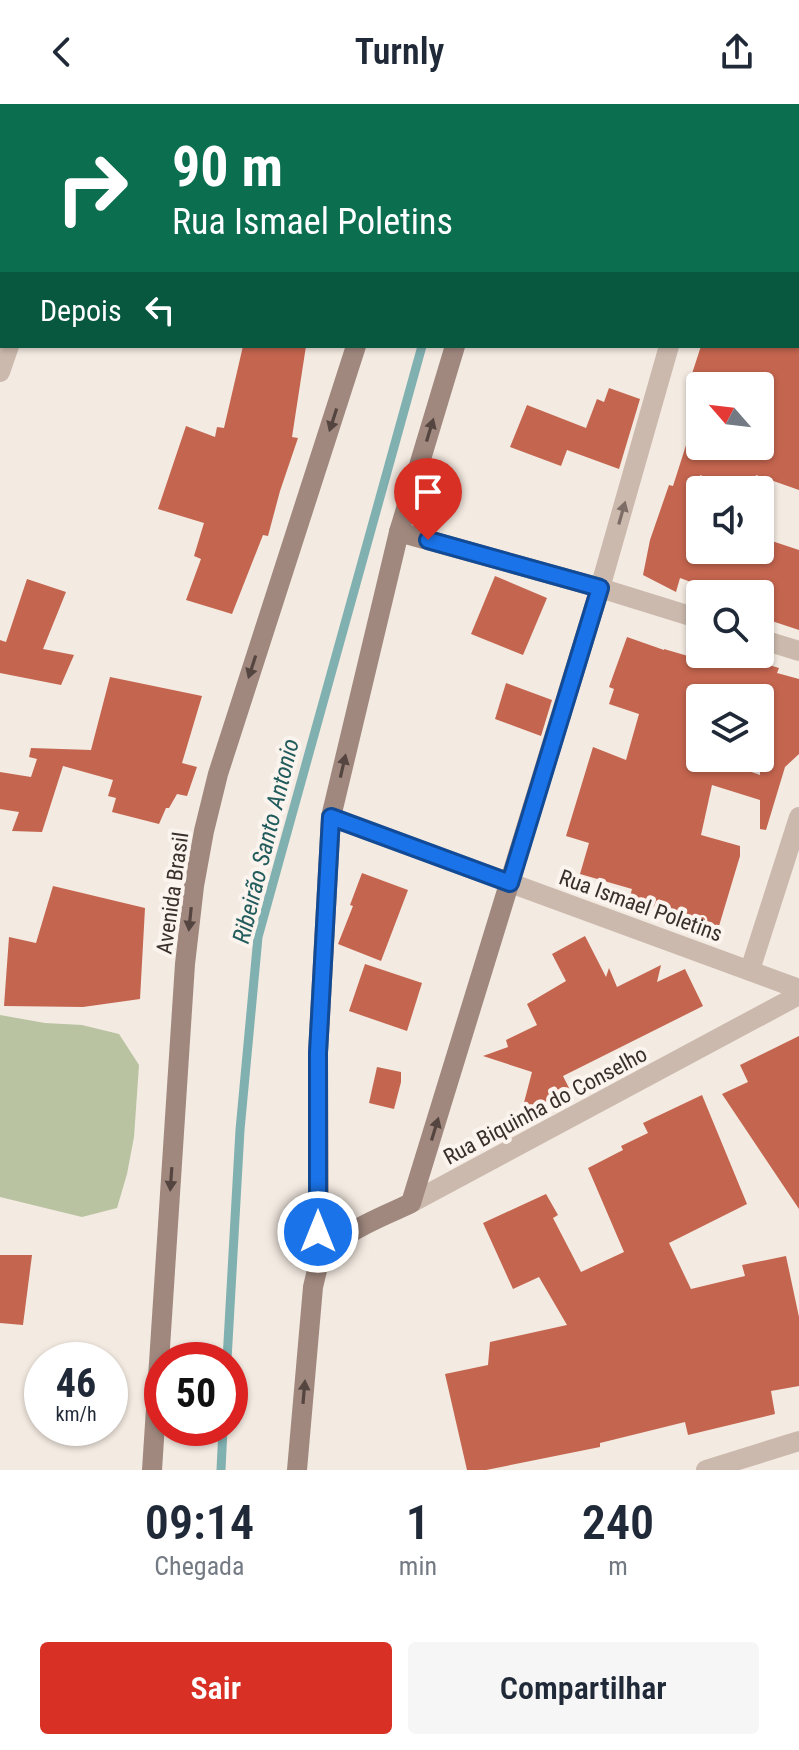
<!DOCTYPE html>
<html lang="pt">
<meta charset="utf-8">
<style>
:root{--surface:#fff;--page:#f6f6f7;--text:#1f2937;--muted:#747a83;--accent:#d93025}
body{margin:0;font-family:"Roboto Condensed",sans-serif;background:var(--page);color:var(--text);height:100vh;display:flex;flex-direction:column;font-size:30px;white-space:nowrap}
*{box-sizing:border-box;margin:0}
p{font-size:26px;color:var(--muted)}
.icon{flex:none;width:44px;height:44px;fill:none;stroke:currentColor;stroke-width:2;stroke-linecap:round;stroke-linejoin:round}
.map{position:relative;height:1366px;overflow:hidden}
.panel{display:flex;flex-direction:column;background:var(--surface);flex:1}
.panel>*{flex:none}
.guide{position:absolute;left:0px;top:0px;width:800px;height:244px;box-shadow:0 2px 6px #0004;background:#0b6e4f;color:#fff;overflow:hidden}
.needle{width:52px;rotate:298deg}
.tools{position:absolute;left:686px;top:268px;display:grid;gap:16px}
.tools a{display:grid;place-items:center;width:88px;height:88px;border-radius:8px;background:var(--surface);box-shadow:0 2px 6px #0004;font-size:40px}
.speed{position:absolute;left:24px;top:1238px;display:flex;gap:16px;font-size:40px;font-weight:700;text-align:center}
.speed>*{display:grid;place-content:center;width:104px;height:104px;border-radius:50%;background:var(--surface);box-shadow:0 2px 6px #0004;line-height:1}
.speed small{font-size:20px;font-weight:400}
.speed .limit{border:12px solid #d22;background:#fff;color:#111}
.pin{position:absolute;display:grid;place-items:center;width:68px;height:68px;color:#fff;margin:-82px -34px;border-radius:50% 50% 50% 0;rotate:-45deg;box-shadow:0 0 8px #0007}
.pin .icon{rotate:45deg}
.me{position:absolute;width:88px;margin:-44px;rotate:0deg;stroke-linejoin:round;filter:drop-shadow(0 0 6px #0008)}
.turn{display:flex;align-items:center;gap:28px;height:168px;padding:0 40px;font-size:36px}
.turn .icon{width:104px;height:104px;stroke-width:2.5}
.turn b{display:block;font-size:56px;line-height:68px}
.then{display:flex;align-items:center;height:76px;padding:0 40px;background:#0003;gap:16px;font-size:30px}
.eta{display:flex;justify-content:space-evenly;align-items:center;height:136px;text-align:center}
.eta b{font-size:48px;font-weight:600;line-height:56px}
.cta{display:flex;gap:16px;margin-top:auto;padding:16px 40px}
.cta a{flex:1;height:92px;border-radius:8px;background:var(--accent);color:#fff;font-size:32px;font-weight:600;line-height:92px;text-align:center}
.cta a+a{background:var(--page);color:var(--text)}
header{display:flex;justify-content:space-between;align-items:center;height:104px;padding:0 40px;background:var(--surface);font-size:36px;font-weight:600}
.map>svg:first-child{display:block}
.green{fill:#b9c3a1}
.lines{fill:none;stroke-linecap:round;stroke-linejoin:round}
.stream{stroke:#80b0b0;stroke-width:9}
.building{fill:#c4654f;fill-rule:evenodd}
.minor{stroke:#ccb9ad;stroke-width:20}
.secondary{stroke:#a0887e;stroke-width:20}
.oneway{fill:#544540}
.oneway2{fill:#7c6d66}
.route-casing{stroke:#114b97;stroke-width:20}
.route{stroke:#1a73e8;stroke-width:14}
.labels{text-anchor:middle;stroke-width:8;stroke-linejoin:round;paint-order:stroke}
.street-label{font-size:22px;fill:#3a2f2b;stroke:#fbf4ee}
.water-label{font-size:24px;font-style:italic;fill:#215b5c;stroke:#fbf4ee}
</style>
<header><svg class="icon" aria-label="back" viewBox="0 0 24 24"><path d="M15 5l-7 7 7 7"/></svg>Turnly<svg class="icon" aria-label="share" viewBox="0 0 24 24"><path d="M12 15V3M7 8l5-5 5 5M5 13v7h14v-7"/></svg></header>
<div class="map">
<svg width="799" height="1366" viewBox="0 0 799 1366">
<rect width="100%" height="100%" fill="#f3eae1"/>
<!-- green -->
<g class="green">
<path d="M0,0h15l2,2h-15v203l-2,6z"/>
<path d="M0,911l45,8 37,2 37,9 20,31 -5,72 -7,37 -10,34 -35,9 -82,-20z"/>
</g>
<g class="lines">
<!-- stream -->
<g class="stream">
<path d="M487,2l1,-2"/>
<path d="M227,1256l13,-230 18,-193 164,-591"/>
<path d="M221,1366l2,-42"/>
</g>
</g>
<!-- building -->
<g class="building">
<path d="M243,242h63l-14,91 6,1 -18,53 -12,45 -5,-1 -31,79 -46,-14 15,-41 -7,-3 10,-33 -46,-14 28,-83 29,11 2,-10 7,1z"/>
<path d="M701,242h98v144l-43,-15 -5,15h-11l-40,-15v75h60v-13l39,13v80l-39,-13 8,-23h-44l-44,-16 -4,14 -33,-17 7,-35 19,-55 4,1 22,-69 5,1v28h60v-60h-72z"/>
<path d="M609,284l31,11 -21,70 -52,-19 -6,16 -51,-19 17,-42 59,23 11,-29 7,3z"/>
<path d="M495,472l52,22 -24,57 -52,-21z"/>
<path d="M27,475l39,13 -23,57 31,6 -13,30 -61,-12v-33l6,2z"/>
<path d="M627,533l37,13v-1l41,12 2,-7 45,9v-3l27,8 -2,5 22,6v75l-14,13 -19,63 -6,-1v-29l-48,-15 -11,50 39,11v10l-21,70 -90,-26 3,-11 -52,-15 9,-31 -23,-7 27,-89 33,13 13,-46 -30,-10 5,-15 -5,-2zM700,594h60v77l-49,-17h-11z"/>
<path d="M110,573l92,19 -20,67 15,4 -10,29 -10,-2 -8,14h-3l-7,16 -47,-12 4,-14 -8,-2 5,-16 -50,-14 -21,66 -30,-1 7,-19 -19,-3v-37l31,5 6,-18 -8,-2 2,-9 60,2z"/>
<path d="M506,579l46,17 -11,36 -46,-17z"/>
<path d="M362,769l46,17 -27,71 -43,-17 15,-38 -3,-1z"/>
<path d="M53,782l92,22 -5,91 -57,8 -79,-1 5,-69 27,6z"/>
<path d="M585,832l21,41 3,-9 8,19 44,-22 -4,17 28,-13 18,37 -140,70 7,14 -49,24 11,-42 -49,-16 25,-9 -2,-7 31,-15 -10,-21 39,-23 -14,-27z"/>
<path d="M365,860l57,19 -15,48 -58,-20z"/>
<path d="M799,932v173l-77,-115 26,-12 -8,-17z"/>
<path d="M377,963l24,5v10l-7,27 -25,-6z"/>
<path d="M702,991l45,109 -78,39 22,46 54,-13 -3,-11 44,-9 13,61v69l-28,5 4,23 -87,21 -3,-13 -85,21v4l-114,23h-19l-22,-96 43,-9 2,-23 77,-17 -28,-48 -26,12 -30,-66 63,-29 12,21 -5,3 28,54 43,-20 -36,-84 35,-18 -2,-4 27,-13 -5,-10z"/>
<path d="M0,1151h32l-9,70 -23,-2z"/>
</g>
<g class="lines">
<!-- minor -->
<g class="minor">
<path d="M39,0l1,2"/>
<path d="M146,2l4,-2"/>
<path d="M737,2l1,-2"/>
<path d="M798,222h1"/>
<path d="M669,242l-69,242 100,31"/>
<path d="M0,268l9,-26"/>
<path d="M760,535l39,12"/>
<path d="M331,713l468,172"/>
<path d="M750,866l49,-153"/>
<path d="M411,1099l388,-208"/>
<path d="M706,1366l93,-29"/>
</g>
<!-- secondary -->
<g class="secondary">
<path d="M432,2l1,-2"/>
<path d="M535,2l1,-2"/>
<path d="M319,1158c21,-31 60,-43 92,-59l189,-615 -201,-56"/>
<path d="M152,1366l33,-506 9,-78 10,-55 14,-57 138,-428"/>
<path d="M297,1366l16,-183 6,-25 -1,-209 13,-236 68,-285 56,-186"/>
</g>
</g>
<!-- one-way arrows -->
<defs><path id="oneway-solid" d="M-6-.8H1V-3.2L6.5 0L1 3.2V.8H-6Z" transform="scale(2)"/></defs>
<g class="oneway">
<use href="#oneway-solid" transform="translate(333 316) rotate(108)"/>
<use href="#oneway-solid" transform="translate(430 326) rotate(-73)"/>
<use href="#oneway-solid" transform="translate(252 563) rotate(108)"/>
<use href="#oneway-solid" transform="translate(343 662) rotate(-77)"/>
<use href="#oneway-solid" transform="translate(190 815) rotate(96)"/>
<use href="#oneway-solid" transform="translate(435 1025) rotate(-73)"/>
<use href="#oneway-solid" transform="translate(171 1075) rotate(94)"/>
<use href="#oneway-solid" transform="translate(304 1288) rotate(-85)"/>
</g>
<use class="oneway2" href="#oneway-solid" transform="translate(622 409) rotate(-74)"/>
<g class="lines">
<defs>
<path id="route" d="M318,1128v-179l13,-236 179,66 90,-295 -172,-48"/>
</defs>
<!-- route casing -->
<use href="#route" class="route-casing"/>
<!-- route -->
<use href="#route" class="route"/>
</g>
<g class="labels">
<!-- street labels -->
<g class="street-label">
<text transform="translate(172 789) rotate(-82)" y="8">Avenida Brasil</text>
<text transform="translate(641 801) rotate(20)" y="8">Rua Ismael Poletins</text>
<text transform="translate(545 1001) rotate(-28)" y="8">Rua Biquinha do Conselho</text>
</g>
<!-- water labels -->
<g class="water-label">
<text transform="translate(266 737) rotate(-76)" y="8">Ribeirão Santo Antonio</text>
</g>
</g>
</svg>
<div class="tools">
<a><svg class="needle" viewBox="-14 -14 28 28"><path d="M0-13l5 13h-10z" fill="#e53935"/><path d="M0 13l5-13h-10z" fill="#747a83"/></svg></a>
<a><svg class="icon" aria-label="sound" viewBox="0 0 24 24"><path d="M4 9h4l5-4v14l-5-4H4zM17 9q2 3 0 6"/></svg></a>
<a><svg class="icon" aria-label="search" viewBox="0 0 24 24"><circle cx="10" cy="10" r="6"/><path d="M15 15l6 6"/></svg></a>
<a><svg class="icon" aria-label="layers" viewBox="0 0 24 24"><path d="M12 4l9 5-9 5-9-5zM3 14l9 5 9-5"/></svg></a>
</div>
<div class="speed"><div>46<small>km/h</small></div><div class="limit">50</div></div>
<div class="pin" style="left:428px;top:436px;background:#d93025"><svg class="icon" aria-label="arrive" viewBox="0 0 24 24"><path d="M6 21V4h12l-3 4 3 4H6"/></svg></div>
<svg class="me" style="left:318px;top:1128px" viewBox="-20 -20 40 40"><circle r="17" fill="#1a73e8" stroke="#fff" stroke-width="3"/><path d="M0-11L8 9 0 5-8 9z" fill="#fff"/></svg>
<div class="guide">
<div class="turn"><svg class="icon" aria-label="right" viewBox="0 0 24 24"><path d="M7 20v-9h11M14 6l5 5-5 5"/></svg><div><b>90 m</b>Rua Ismael Poletins</div></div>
<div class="then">Depois<svg class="icon" aria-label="left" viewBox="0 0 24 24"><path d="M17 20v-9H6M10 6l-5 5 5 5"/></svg></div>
</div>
</div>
<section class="panel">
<div class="eta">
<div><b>09:14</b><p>Chegada</p></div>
<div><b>1</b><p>min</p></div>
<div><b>240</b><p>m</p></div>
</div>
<div class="cta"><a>Sair</a><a>Compartilhar</a></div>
</section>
